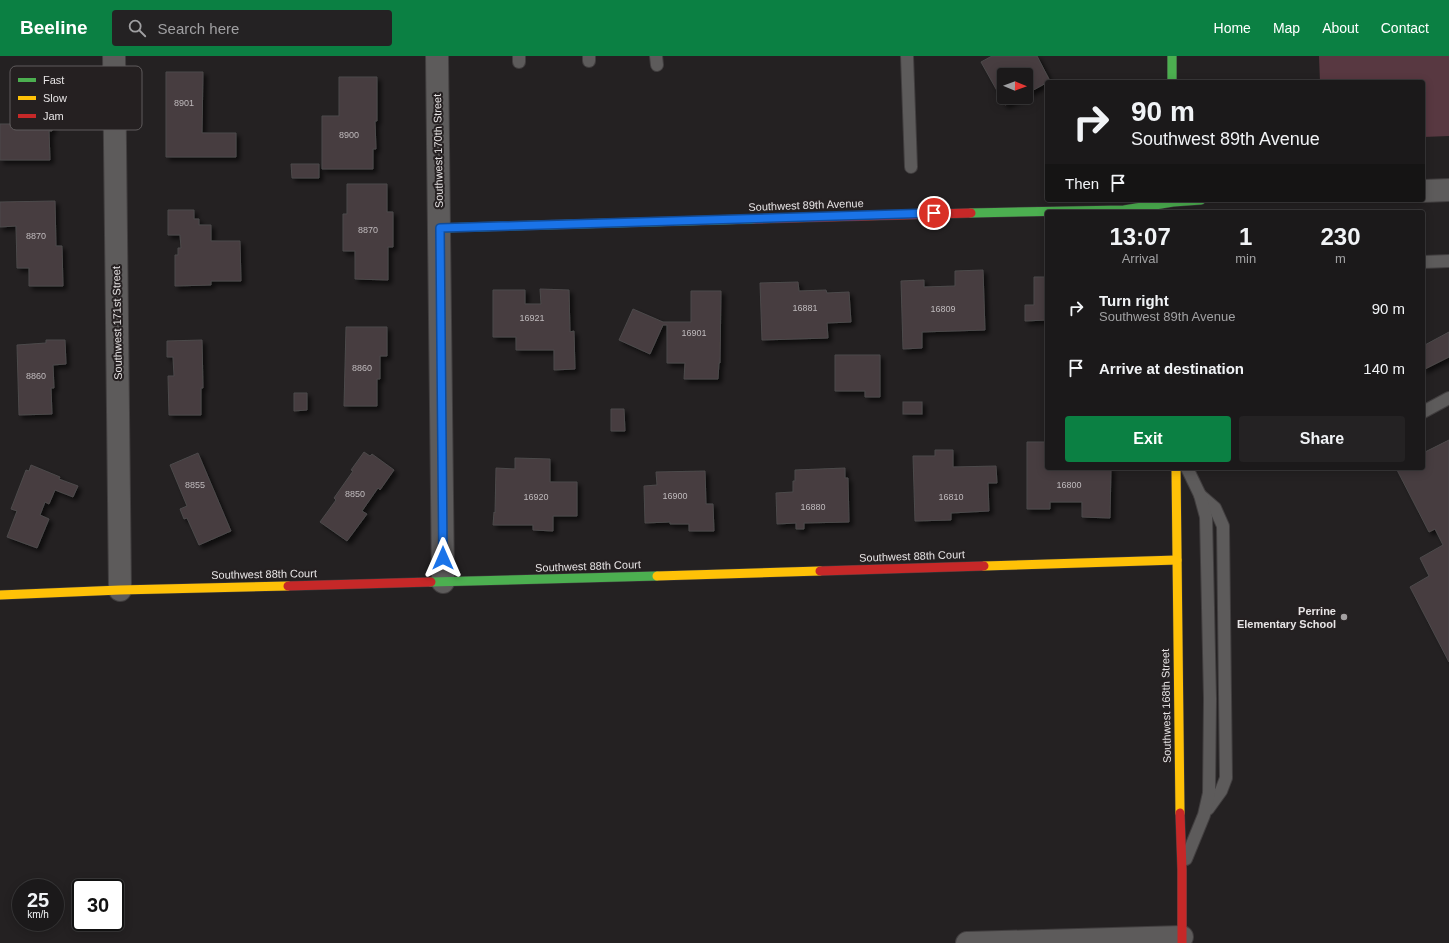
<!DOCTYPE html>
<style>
:root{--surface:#1b191a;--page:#242223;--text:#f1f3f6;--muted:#a0a0a2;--line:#393839;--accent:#0b8043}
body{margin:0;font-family:Arial,sans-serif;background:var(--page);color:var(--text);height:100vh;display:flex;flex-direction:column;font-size:15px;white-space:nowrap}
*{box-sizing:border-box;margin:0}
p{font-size:13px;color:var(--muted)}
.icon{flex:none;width:22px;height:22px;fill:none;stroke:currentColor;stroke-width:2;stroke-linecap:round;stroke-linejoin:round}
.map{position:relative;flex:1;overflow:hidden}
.panel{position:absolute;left:1045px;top:154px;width:380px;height:260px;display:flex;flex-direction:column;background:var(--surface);border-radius:4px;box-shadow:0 2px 10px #0003,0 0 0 1px var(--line)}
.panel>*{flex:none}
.hud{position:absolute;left:1045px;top:24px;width:380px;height:122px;border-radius:4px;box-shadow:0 2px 10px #0003,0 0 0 1px var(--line);background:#1b191a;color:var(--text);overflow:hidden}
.needle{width:26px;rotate:91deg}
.controls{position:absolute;left:997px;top:12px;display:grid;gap:8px}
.controls a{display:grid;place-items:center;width:36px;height:36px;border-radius:4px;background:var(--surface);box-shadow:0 2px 10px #0003,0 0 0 1px var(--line);font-size:20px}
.speed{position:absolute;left:12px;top:823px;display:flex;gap:8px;font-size:20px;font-weight:700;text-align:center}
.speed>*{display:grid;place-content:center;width:52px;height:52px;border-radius:50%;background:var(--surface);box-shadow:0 2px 10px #0003,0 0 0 1px var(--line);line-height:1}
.speed small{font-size:10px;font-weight:400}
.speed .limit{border:2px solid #111;border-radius:6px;background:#fff;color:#111}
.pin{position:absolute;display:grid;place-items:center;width:34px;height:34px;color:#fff;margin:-17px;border:2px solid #fff;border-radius:50%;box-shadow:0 1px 4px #0007}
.me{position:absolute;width:44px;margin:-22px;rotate:0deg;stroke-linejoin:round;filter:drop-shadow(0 0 3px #0008)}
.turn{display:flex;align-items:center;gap:14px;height:84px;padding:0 20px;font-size:18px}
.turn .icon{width:52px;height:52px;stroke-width:2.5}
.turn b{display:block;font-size:28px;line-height:34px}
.then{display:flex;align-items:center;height:38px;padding:0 20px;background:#0003;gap:8px;font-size:15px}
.eta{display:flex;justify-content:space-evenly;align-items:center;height:68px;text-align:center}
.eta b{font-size:24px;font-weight:700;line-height:28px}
.primary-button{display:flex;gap:8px;margin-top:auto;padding:8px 20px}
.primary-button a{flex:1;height:46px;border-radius:4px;background:var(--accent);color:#fff;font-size:16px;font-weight:700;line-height:46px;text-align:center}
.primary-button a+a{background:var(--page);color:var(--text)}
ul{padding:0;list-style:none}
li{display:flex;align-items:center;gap:12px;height:60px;padding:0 20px}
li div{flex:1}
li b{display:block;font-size:15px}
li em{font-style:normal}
header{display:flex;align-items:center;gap:24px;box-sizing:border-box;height:56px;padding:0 20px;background:var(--accent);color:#fff}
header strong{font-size:19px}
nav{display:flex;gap:22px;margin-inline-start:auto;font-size:14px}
.search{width:280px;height:36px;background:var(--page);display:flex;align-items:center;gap:10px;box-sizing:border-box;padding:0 14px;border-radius:4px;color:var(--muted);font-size:15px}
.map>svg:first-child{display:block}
.green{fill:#583841}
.building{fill:#473c3f;stroke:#4c4a4b;filter:url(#shadow)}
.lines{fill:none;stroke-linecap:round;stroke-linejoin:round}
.lane-casing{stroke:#413e3f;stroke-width:14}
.street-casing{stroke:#413e3f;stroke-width:24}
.fast-casing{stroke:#413e3f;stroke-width:10}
.slow-casing{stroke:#413e3f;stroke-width:10}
.jam-casing{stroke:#413e3f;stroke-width:10}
.lane{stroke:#5d5b5b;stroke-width:12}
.street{stroke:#5d5b5b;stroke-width:22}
.fast{stroke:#4caf50;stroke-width:9}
.slow{stroke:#ffc107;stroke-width:9}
.jam{stroke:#c62828;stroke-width:9}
.route-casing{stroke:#114b97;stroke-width:10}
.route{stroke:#1a73e8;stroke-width:7}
.poi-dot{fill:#a3a0a1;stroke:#252021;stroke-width:1.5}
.labels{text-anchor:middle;stroke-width:4;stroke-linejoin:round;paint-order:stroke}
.number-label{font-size:9px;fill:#bfbabc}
.street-label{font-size:11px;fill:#e7e4e5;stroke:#252021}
.poi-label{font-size:11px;font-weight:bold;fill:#e7e4e5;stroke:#252021;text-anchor:end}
.key{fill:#252021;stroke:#5f5b5c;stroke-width:1}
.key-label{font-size:11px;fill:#e7e4e5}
</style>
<header>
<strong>Beeline</strong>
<div class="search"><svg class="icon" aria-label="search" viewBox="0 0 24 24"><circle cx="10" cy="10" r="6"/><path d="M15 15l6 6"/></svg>Search here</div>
<nav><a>Home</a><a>Map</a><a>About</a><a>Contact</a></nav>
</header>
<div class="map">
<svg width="1449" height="887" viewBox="0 0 1449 887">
<defs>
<filter id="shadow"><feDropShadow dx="3.5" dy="3.5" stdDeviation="2" flood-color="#0009"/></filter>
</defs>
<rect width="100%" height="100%" fill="#242122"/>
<!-- green -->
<path class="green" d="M1319,0h130v80l-26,1v-55h-103z"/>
<!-- building -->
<g class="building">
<path d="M992,0h45l13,25 -24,13v-19h-22v22h17l-16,8 -24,-43z"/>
<path d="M166,16h37l-1,61h34v24h-70z"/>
<path d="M15,17h38l1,37h-2v21h-3l1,29h-50v-36h15z"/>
<path d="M339,21h38v44h-2l1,28h-3v20h-51v-53h17z"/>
<path d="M291,108h28v14h-27z"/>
<path d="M347,128h40v28h6v35h-5v33l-33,-1v-28h-12v-37h4z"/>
<path d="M55,145l1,45h6l1,40h-34v-18h-12l-1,-42 -16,1v-25z"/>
<path d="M168,154h26v9h5v6h12v16h29l1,40h-30v4l-36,1v-31h3v-7h3l-1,-13h-12z"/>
<path d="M983,214l2,60 -63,2v16l-19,1 -2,-68 23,-1v7l31,-1v-15z"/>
<path d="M1034,221h13v43l-22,1v-16h9z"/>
<path d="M798,226l1,9 27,-1 1,3 22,-1 2,30 -24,1 1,15 -66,2 -2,-57z"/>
<path d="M540,233l29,1 1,42 4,-1 1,38 -21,1v-20h-38v-13h-23v-47h32v14h16z"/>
<path d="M691,235h30l-1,72h-1l-1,16h-34l1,-16h-18v-38h-4l-13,29 -31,-14 14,-31 30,13h28z"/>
<path d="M346,271h41v29h-7v23h-3v27h-33z"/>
<path d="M1449,276v25l-26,13v-24z"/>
<path d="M46,284h19l1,24 -13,1 1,23h-3l1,26 -33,1 -2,-70 29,-2z"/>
<path d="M202,284l1,48h-2v27h-32l-1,-39h6l-1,-19h-6v-16z"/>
<path d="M835,299h45v42h-15v-6h-30z"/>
<path d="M294,337h13v17l-13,1z"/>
<rect x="903" y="346" width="19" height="12"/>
<path d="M611,353h13l1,22h-14z"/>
<path d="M1449,384v222l-39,-75 19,-11 -9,-18 23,-13 -8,-16 -6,3 -33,-64h27v-15z"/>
<path d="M1027,386h20l-1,26h65l-1,50 -28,-1v-15h-32v7h-23z"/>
<path d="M935,394h18v17l43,-1 1,17h-9l1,28 -38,2v7l-36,1 -2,-65h22z"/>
<path d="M364,396l6,4 2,-2 22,16 -14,20 -2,-2 -16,23 5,3 -20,27 -27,-19 16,-22 -2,-2 19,-27 -2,-1z"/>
<path d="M198,397l33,78 -32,14 -12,-27 -3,1 -4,-10 7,-3 -17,-41z"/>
<path d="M515,402l35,1v23h27v34h-24v15l-20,-1v-5h-40l1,-13 1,1 1,-45 19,1z"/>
<path d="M31,409l29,12 -1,2 19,7 -5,11 -18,-7 -6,14 -4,-2 -5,13 9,4 -12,29 -30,-11 10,-26 -6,-2 15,-39 3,1z"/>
<path d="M845,412v10h3l1,44 -45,1v6h-8v-6l-19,1 -1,-31 17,-1v-11h2v-11z"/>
<path d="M705,415l1,33h7l1,27h-25v-7h-19v-2l-25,1 -1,-37 13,-1 -1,-13z"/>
</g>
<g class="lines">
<defs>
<g id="lane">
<path d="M656,0l1,9"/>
<path d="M907,0l4,111"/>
<path d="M589,5v-5"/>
<path d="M519,6v-6"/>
<path d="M1423,206l26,-1"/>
<path d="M1423,356l26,-14"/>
<path d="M1200,439l15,13 8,18 3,252 -5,13 -13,18"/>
<path d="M1186,803l18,-44 5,-22 1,-94 -4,-182 -6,-22 -13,-27"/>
</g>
<g id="street">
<path d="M114,0l6,534"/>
<path d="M437,0l6,526"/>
<path d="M1423,135l26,-1"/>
<path d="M967,887l215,-6"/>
</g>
<g id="fast">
<path d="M1172,0v26"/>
<path d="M971,157l153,-3 49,-8 28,-2"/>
<path d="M440,172l314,-9"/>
<path d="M431,526l226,-6"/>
</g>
<g id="slow">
<path d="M1176,412l4,345"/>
<path d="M984,510l193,-6"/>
<path d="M657,520l163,-5"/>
<path d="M0,539l120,-5 168,-4"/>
</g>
<g id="jam">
<path d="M754,163l217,-6"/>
<path d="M820,515l164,-5"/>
<path d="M288,530l143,-4"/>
<path d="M1180,757l2,57v73"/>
</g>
</defs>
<!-- lane casing -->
<use href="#lane" class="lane-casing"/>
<!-- street casing -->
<use href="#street" class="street-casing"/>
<!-- fast casing -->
<use href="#fast" class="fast-casing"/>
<!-- slow casing -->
<use href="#slow" class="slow-casing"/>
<!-- jam casing -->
<use href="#jam" class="jam-casing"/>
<!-- lane -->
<use href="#lane" class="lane"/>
<!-- street -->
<use href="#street" class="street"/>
<!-- fast -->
<use href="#fast" class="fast"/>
<!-- slow -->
<use href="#slow" class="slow"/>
<!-- jam -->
<use href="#jam" class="jam"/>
</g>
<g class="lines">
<defs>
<path id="route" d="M443,502l-3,-330 494,-15"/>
</defs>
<!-- route casing -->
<use href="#route" class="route-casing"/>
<!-- route -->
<use href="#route" class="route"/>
</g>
<!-- markers -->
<circle class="poi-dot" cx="1344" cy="561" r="4"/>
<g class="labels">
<!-- number labels -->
<g class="number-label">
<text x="184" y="50">8901</text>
<text x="349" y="82">8900</text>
<text x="368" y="177">8870</text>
<text x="36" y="183">8870</text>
<text x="805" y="255">16881</text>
<text x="943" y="256">16809</text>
<text x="532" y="265">16921</text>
<text x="694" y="280">16901</text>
<text x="362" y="315">8860</text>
<text x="36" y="323">8860</text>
<text x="195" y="432">8855</text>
<text x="1069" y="432">16800</text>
<text x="355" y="441">8850</text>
<text x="675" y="443">16900</text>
<text x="536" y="444">16920</text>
<text x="951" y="444">16810</text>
<text x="813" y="454">16880</text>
</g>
<!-- street labels -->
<g class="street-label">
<text transform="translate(438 95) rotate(-91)" y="4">Southwest 170th Street</text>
<text transform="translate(806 149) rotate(-2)" y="4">Southwest 89th Avenue</text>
<text transform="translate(117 267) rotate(-91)" y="4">Southwest 171st Street</text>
<text transform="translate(912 500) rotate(-2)" y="4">Southwest 88th Court</text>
<text transform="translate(588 510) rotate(-2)" y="4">Southwest 88th Court</text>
<text transform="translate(264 518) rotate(-1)" y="4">Southwest 88th Court</text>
<text transform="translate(1166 650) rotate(-91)" y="4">Southwest 168th Street</text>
</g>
<!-- poi labels -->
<g class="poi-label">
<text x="1336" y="559">Perrine<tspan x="1336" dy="13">Elementary School</tspan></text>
</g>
</g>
<!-- legend -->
<rect x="10" y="10" width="132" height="64" rx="6" class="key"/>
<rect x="18" y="22" width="18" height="4" fill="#4caf50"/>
<rect x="18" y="40" width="18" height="4" fill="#ffc107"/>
<rect x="18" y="58" width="18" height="4" fill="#c62828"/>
<g class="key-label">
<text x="43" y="28">Fast</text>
<text x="43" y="46">Slow</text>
<text x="43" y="64">Jam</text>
</g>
</svg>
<div class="controls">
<a><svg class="needle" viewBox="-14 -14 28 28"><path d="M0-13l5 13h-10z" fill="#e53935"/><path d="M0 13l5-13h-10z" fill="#a0a0a2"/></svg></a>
</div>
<div class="speed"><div>25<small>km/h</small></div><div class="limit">30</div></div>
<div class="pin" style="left:934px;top:157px;background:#d93025"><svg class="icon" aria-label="arrive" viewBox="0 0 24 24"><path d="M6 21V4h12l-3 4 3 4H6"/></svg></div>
<svg class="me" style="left:443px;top:502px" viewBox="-20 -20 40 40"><path d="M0-17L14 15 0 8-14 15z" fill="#1a73e8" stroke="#fff" stroke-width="4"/></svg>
<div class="hud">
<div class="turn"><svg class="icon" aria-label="right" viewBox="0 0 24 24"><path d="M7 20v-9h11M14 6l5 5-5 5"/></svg><div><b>90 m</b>Southwest 89th Avenue</div></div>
<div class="then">Then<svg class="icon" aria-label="arrive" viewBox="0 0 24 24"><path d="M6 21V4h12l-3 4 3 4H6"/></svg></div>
</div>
<section class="panel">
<div class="eta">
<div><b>13:07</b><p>Arrival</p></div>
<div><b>1</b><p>min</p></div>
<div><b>230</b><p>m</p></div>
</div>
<ul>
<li><svg class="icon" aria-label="right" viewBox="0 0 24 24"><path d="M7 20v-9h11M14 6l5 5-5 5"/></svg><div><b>Turn right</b><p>Southwest 89th Avenue</p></div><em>90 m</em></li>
<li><svg class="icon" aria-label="arrive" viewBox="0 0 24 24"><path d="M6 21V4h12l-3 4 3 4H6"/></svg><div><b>Arrive at destination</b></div><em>140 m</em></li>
</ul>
<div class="primary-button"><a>Exit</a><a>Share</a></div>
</section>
</div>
